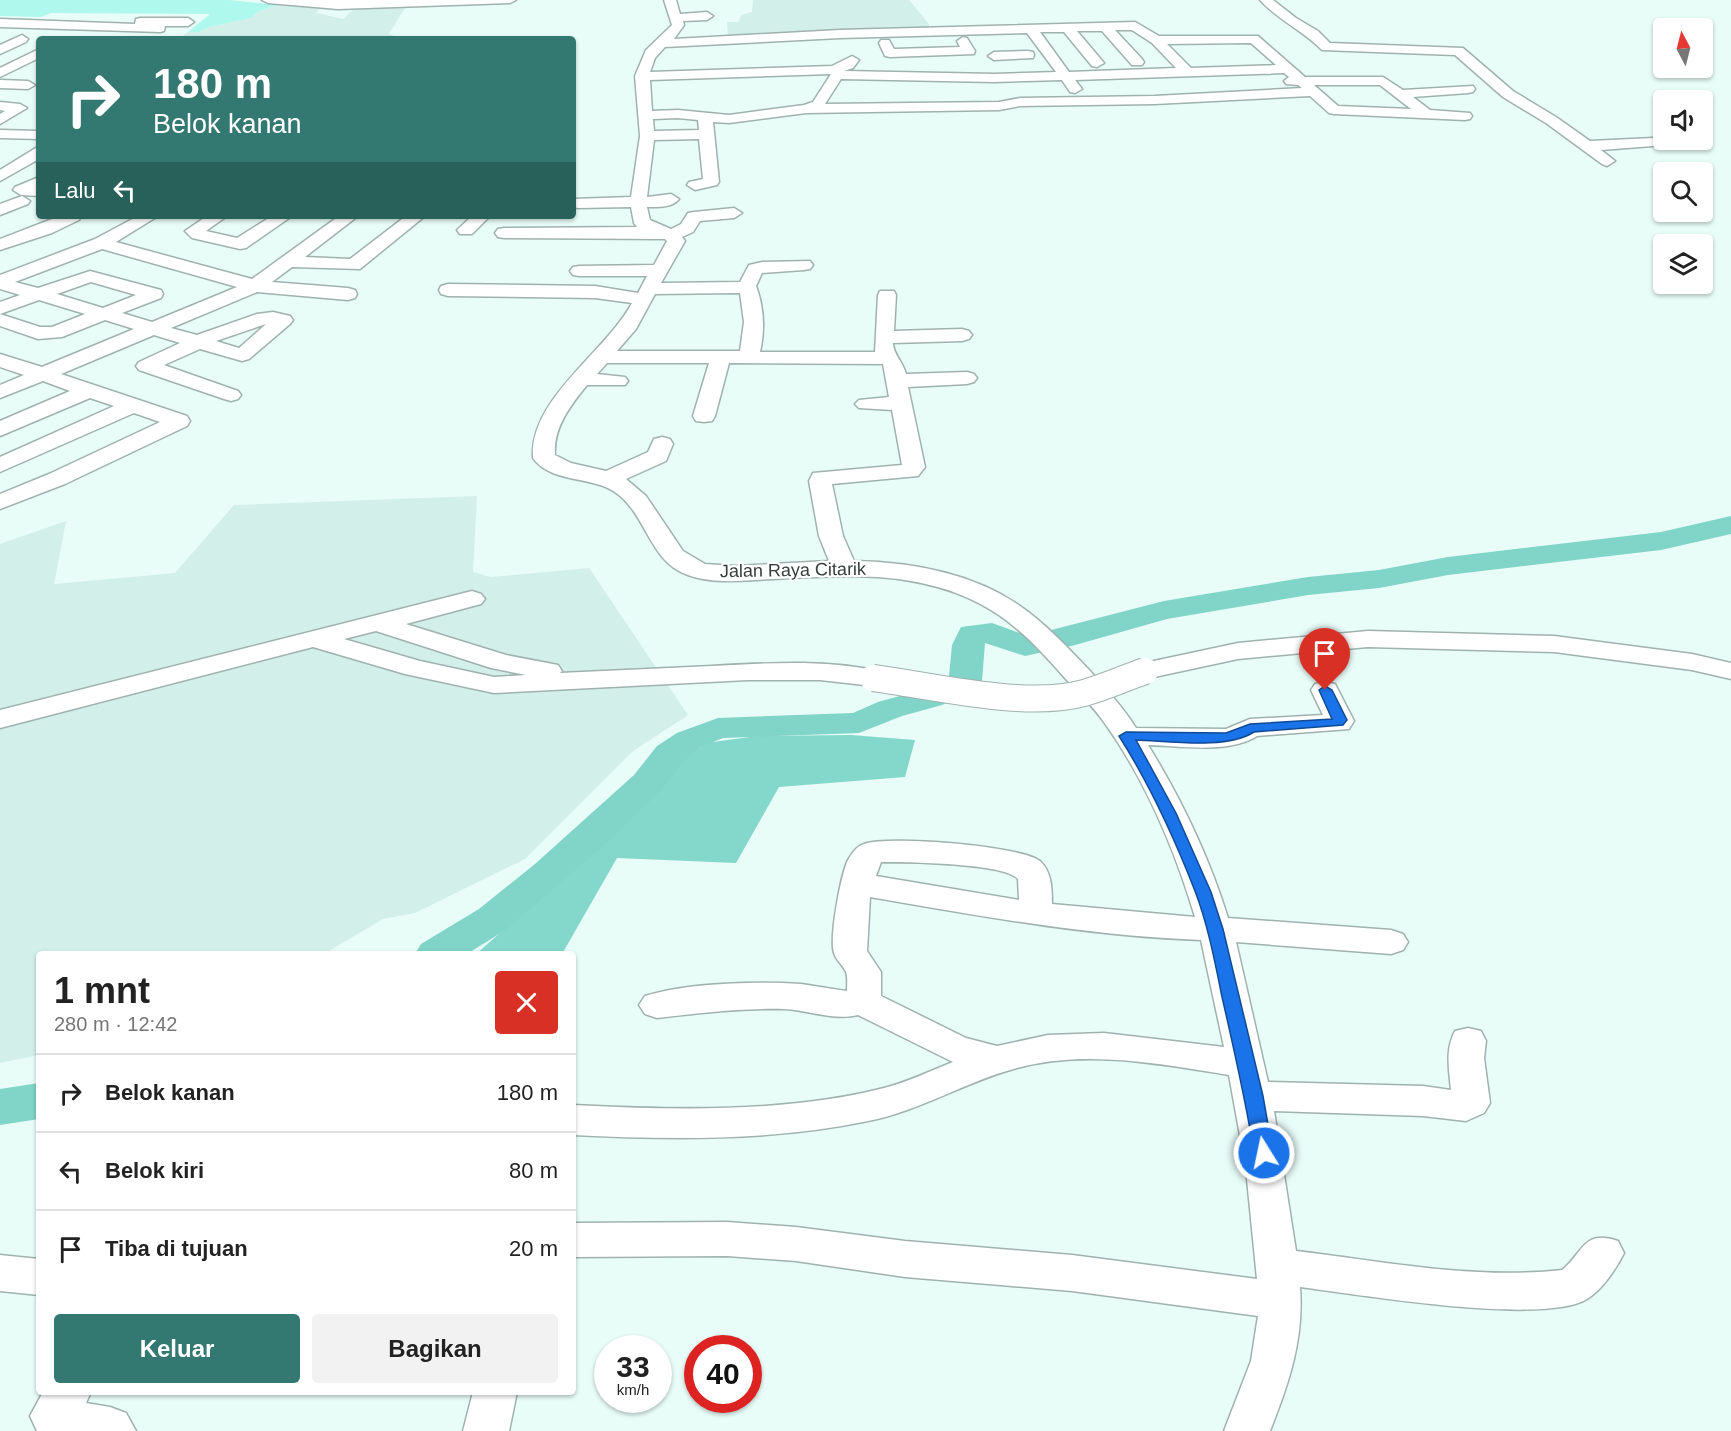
<!DOCTYPE html>
<html lang="id">
<meta charset="utf-8">
<style>
:root{--surface:#fff;--page:#f2f2f2;--text:#222;--muted:#767676;--line:#e0e0e0;--accent:#337971}
body{margin:0;font-family:Helvetica,sans-serif;background:var(--page);color:var(--text);height:100vh;display:flex;flex-direction:column;font-size:22px;white-space:nowrap}
*{box-sizing:border-box;margin:0}
p{font-size:20px;color:var(--muted)}
.icon{flex:none;width:33px;height:33px;fill:none;stroke:currentColor;stroke-width:2;stroke-linecap:round;stroke-linejoin:round}
.map{position:relative;flex:1;overflow:hidden}
.drawer{position:absolute;left:36px;top:951px;width:540px;height:444px;display:flex;flex-direction:column;background:var(--surface);border-radius:6px;box-shadow:0 2px 4px #0004}
.drawer>*{flex:none}
.hud{position:absolute;left:36px;top:36px;width:540px;height:183px;border-radius:6px;box-shadow:0 2px 4px #0004;background:#337971;color:#fff;overflow:hidden}
.needle{width:39px;rotate:353deg}
.buttons{position:absolute;left:1653px;top:18px;display:grid;gap:12px}
.buttons a{display:grid;place-items:center;width:60px;height:60px;border-radius:6px;background:var(--surface);box-shadow:0 2px 4px #0004;font-size:30px}
.speed{position:absolute;left:594px;top:1335px;display:flex;gap:12px;font-size:30px;font-weight:700;text-align:center}
.speed>*{display:grid;place-content:center;width:78px;height:78px;border-radius:50%;background:var(--surface);box-shadow:0 2px 4px #0004;line-height:1}
.speed small{font-size:15px;font-weight:400}
.speed .limit{border:9px solid #d22;background:#fff;color:#111}
.pin{position:absolute;display:grid;place-items:center;width:51px;height:51px;color:#fff;margin:-62px -26px;border-radius:50% 50% 50% 0;rotate:-45deg;box-shadow:0 0 6px #0007}
.pin .icon{rotate:45deg}
.me{position:absolute;width:66px;margin:-33px;rotate:350deg;stroke-linejoin:round;filter:drop-shadow(0 0 4px #0008)}
.turn{display:flex;align-items:center;gap:21px;height:126px;padding:0 18px;font-size:27px}
.turn .icon{width:78px;height:78px;stroke-width:2.5}
.turn b{display:block;font-size:42px;line-height:51px}
.then{display:flex;align-items:center;height:57px;padding:0 18px;background:#0003;gap:12px;font-size:22px}
.round{display:grid;place-items:center;flex:none;width:63px;height:63px;border-radius:6px;background:var(--page)}
.headline{display:flex;align-items:center;justify-content:space-between;height:102px;padding:0 18px}
h1{font-size:36px;font-weight:600;line-height:45px}
.cta{display:flex;gap:12px;margin-top:auto;padding:12px 18px}
.cta a{flex:1;height:69px;border-radius:6px;background:var(--accent);color:#fff;font-size:24px;font-weight:600;line-height:69px;text-align:center}
.cta a+a{background:var(--page);color:var(--text)}
ul{padding:0;list-style:none}
li{display:flex;align-items:center;gap:18px;height:78px;padding:0 18px;border-top:2px solid var(--line)}
li div{flex:1}
li b{display:block;font-size:22px}
li em{font-style:normal}
.map>svg:first-child{display:block}
.built{fill:#d3efea}
.green{fill:#aff8ed}
.forest{fill:#83d7cb}
.lines{fill:none;stroke-linecap:round;stroke-linejoin:round}
.river{fill:#80d4c8;fill-rule:evenodd}
.minor-casing{stroke:#9fb2ae;stroke-width:3}
.minor{fill:#fff;fill-rule:evenodd}
.minor-bridge-casing{stroke:#9fb2ae;stroke-width:28;stroke-linecap:butt}
.minor-bridge{stroke:#fff;stroke-width:26}
.route{fill:#1a73e8;stroke:#114b97;stroke-width:1.5}
.labels{text-anchor:middle;stroke-width:4.5;stroke-linejoin:round;paint-order:stroke}
.far-street-label{font-size:18px;fill:#363e3c;stroke:#fff}
</style>
<div class="map">
<svg width="1731" height="1431" viewBox="0 0 1731 1431">
<rect width="100%" height="100%" fill="#e8fcf8"/>
<!-- built -->
<g class="built">
<path d="M753,0h156l20,24v5l-201,10 -1,-17h12l2,-7 11,-3z"/>
<path d="M277,5l44,2 -5,6 27,6 12,-11 51,-2 -17,28 13,5h-223l9,-7h11l10,-5 42,-9 7,-6z"/>
<path d="M477,496l-4,76 18,5 98,-9 99,147 -55,36 -108,108 -110,54 -32,6 -59,35h-285v101l-39,8v-519l66,-23 -12,63 121,-11 59,-68z"/>
</g>
<!-- green -->
<path class="green" d="M0,0h229l48,5 -19,7 -7,6 -42,9 -10,5h-11l22,-18 -159,-1 -11,4 -40,-1z"/>
<!-- forest -->
<path class="forest" d="M851,735l64,5 -10,37 -126,10 -43,76 -119,-5 -55,96h-86l113,-99 73,-78 44,-34 51,-7z"/>
<g class="lines">
<!-- river -->
<g class="river">
<path d="M1731,516v18l-70,16 -213,25 -69,13 -71,7 -141,24 -92,26 -50,11 -40,-13 -3,38 -5,7 -35,17 -40,11 -43,17 -136,5 -22,9 -18,15 -23,29 -48,47 -105,91 -40,25h-52l6,-10 58,-35 56,-45 99,-89 23,-29 20,-13 41,-15 135,-5 25,-11 40,-11 31,-15 3,-31 9,-18 31,-4 36,13 136,-35 144,-24 71,-7 69,-13 213,-25z"/>
<path d="M39,1083v36l-39,6v-36z"/>
</g>
<defs>
<g id="minor">
<path d="M262,0h254l-6,3 -172,6 -70,-6z"/>
<path d="M664,0h12l4,14 27,-2 6,4 -6,4 -24,1 1,4 -10,14 166,-9 295,-8 24,14h99l47,41h78l20,13 70,-4 2,3 -2,3 -5,1 -55,4 17,13 40,3 2,3 -2,3 -5,1 -131,-6 -5,-1 -19,-17 -155,8 -135,2 -21,4 -193,3 -77,10 -16,-1 6,60 -2,3 -22,5 -8,-5 2,-3 14,-3 -4,-40 -45,1 -7,57 24,-3 8,5c-7,9 -21,8 -32,8l3,13 21,9 10,-5 7,-11 6,-1 40,-4 8,5 -8,5 -34,3 -7,11 -11,5 3,4 -24,42 79,-1 9,-17 13,-3 48,-1 3,4 -3,4 -6,1 -42,3 -6,13c8,21 9,44 4,66h115l3,-57 2,-4h14l2,4 -2,36 68,-2 7,2 3,4 -3,4 -7,2 -69,2c0,11 10,19 13,31l61,-2 7,2 3,4 -3,4 -7,2 -59,3 17,80 -7,9 -86,8 11,52 11,25c56,1 119,12 166,45 26,18 48,42 70,65 16,18 33,36 46,57l90,1 24,-10 73,-4 -12,-25 4,-6 10,-2 10,2 19,37 -5,8 -92,7c-28,18 -77,10 -109,9 34,55 61,112 80,173l163,12 12,4 5,8 -5,8 -12,4 -155,-12 32,140 155,4 28,4c-2,-21 -6,-40 4,-59l13,-3 13,3 5,10 -2,17 6,45 -6,10 -18,8 -43,-5 -149,-5 22,140c86,10 178,29 266,19 22,-18 21,-41 56,-29l6,12c-8,16 -22,37 -37,46 -44,27 -231,-5 -287,-12 4,52 -11,96 -30,144h-46l27,-70 7,-45 -186,-25 -167,-14 -109,-16 -69,-5 -154,1v-34l154,-1 69,5 109,14 167,14 185,24 -11,-110 -17,-94c-68,-11 -143,-26 -212,-7 -50,13 -97,43 -149,53 -96,20 -197,19 -295,14v-30c101,5 213,8 311,-17 24,-6 46,-17 69,-26l-95,-47c-23,6 -51,-5 -74,-6 -43,-1 -85,4 -127,9l-12,-4 -6,-9 6,-9c42,-13 111,-15 156,-12 15,2 30,5 46,7 0,-6 1,-14 -1,-19 -3,-7 -10,-12 -12,-19 -5,-15 7,-79 14,-93 4,-7 9,-14 16,-16 23,-9 158,2 176,17 12,11 12,29 12,43l143,13c-20,-67 -50,-137 -89,-192 -12,-18 -28,-33 -42,-48 -22,-25 -45,-50 -73,-67 -34,-21 -73,-30 -113,-33 -34,-2 -69,0 -104,2 -28,1 -58,6 -86,-4 -39,-13 -41,-61 -73,-83 -23,-16 -65,-9 -82,-34 -4,-59 73,-106 99,-155l-37,-5 -147,-2 -7,-2 -2,-4 2,-4 7,-2 147,2 43,7 9,-17h-68l-6,-1 -3,-4 3,-4 6,-1 75,-1 13,-24 -2,-2 -161,-1 -6,-1 -3,-4 3,-4 6,-1 133,-1 -3,-4 -3,-16 -53,1 -5,-1v-8l58,-2 9,-61 -5,-60 11,-26 26,-25zM1115,30h17l20,13 24,25 -107,4 -29,-40h24l28,34 5,1 7,-4 -27,-32h25l30,34h10l2,-3 -2,-3zM1027,33l29,39 -61,2 -151,-3 9,-3 6,-8 -7,-4 -20,10 -182,6 5,-14 10,-11 175,-9zM1251,43l25,22 -85,3 -24,-24zM1284,73l5,4 -5,4 2,3 12,1 4,3 -147,8 -135,2 -21,4 -174,2 16,-25 154,3 67,-2 8,12 5,1 7,-4 -7,-9zM831,74l-18,28 -9,3 -75,10 -51,-5 -26,1 -2,-31zM1314,85h66l31,24 -73,-3zM678,118l20,2 1,10 -45,1 -1,-12zM740,293l4,29 -4,29h-123l19,-22 19,-35zM607,363h102l-16,53 3,5 8,1 8,-1 3,-5 14,-53 154,1 6,33 -30,3 -4,4 4,4 33,2 10,55 -89,8 -4,8 10,55 10,25 -93,5 -31,-2 -22,-13 -37,-55 -20,-17 40,-18 7,-17 -3,-5 -8,-2 -8,2 -6,13 -42,19 -35,-8 -16,-8c-2,-27 15,-49 32,-70h38l3,-4 -3,-4 -28,-3zM881,862c24,0 124,1 137,17l1,21 -143,-24zM870,897c110,19 219,39 331,43l23,107 -120,-14 -56,2 -51,11 -31,-8 -85,-42v-24l-14,-21z"/>
<path d="M1260,0h13l23,18 22,13 12,12 133,5 50,43 43,26 34,24 63,-3 7,4 -7,4 -52,4 14,11 -8,5 -5,-2 -56,-41 -43,-26 -48,-42 -133,-5c-18,-19 -44,-30 -62,-50z"/>
<path d="M140,18h48l6,4 -6,4h-23l-1,5 -4,1 -160,-5v-8l135,5 1,-5z"/>
<path d="M22,35l6,4 -2,3 -26,12v-9z"/>
<path d="M963,37l4,1 8,13 -1,3 -84,3 -5,-1 -6,-13 2,-3h8l5,9 66,-2 -3,-6z"/>
<path d="M39,49v9l-39,19v-9z"/>
<path d="M1028,51l5,1 1,3 -1,3 -39,2 -6,-4 6,-4z"/>
<path d="M0,80l28,1 7,4 -7,4 -28,-1z"/>
<path d="M0,102l20,2 7,4 -27,16v-10l5,-3 -5,-1z"/>
<path d="M0,130l39,1v8l-39,-1z"/>
<path d="M39,146v13l-39,22v-11z"/>
<path d="M39,177v19l-18,-1 -8,-5 2,-3z"/>
<path d="M22,196l8,5 -2,3 -28,11v-11z"/>
<path d="M60,216h21l-2,4 -27,13 -52,17v-11z"/>
<path d="M138,216h20l-42,26 136,37 87,-63h19l-53,41 45,2 56,-43h19l-65,53 -68,-2 -20,15 76,6 7,2 2,4 -2,4 -7,2 -91,-8 -86,36 26,7 60,-21 16,-2 17,4 3,4 -3,4 -41,35 -7,2 -42,-12 -36,16 74,26 3,4 -3,4 -7,2 -7,-2 -85,-29 -3,-4 3,-4 41,-19 -26,-8 -93,39 126,42 3,5 -3,5 -122,58 -65,25v-15l49,-20 111,-52 -26,-9 -134,59v-15l114,-51 -24,-8 -90,38v-15l70,-30 -27,-10 -43,17v-13l24,-10 -24,-8v-13l42,13 92,-38 -29,-9 -43,17 -24,2 -38,-13v-12l40,13h12l33,-13 -46,-14 -39,14v-12l20,-7 -20,-6v-14l95,-36zM102,249l135,38 -85,35 -30,-9 39,-15 2,-4 -2,-4 -71,-19 -52,17 -23,-6zM91,282l45,13 -33,13 -46,-14zM266,324l-27,24 -23,-7z"/>
<path d="M207,216h20l-21,15 31,7 35,-22h20l-46,32 -6,1 -48,-11 -7,-7z"/>
<path d="M472,216h18l-18,18h-12l-3,-4z"/>
<path d="M472,591l9,3 4,5 -4,5 -75,20 100,31 52,10 4,6 -2,2c51,-2 102,-5 152,-7 56,-3 116,-7 171,6l4,6 -4,6 -10,2 -53,-6h-72l-254,13 -89,-19 -92,-27 -313,81v-18zM376,631l115,37 35,7 -32,2 -74,-16 -76,-22z"/>
<path d="M1368,631l186,5 138,18 39,9v16l-39,-9 -138,-18 -186,-5 -130,12 -93,20 -10,-2 -4,-6 4,-6 103,-22z"/>
<path d="M0,1255l39,4v36l-39,-4z"/>
<path d="M43,1392h48l-5,11 24,4 16,6 10,18h-99l-7,-15z"/>
<path d="M473,1392h44l-8,39h-46z"/>
</g>
</defs>
<!-- minor casing -->
<use href="#minor" class="minor-casing"/>
<!-- minor -->
<use href="#minor" class="minor"/>
<defs>
<path id="minor-bridge" d="M873,678c61,8 153,31 211,15 21,-6 41,-15 61,-22"/>
</defs>
<!-- minor-bridge casing -->
<use href="#minor-bridge" class="minor-bridge-casing"/>
<!-- minor-bridge -->
<use href="#minor-bridge" class="minor-bridge"/>
</g>
<!-- route -->
<path class="route" d="M1325,686l7,4 15,30 -4,5 -89,7c-28,18 -85,9 -118,8l40,73 35,79 12,37 40,167 10,57 -3,5 -6,2 -7,-2 -3,-5c-8,-52 -20,-104 -32,-156 -7,-35 -14,-72 -27,-106 -21,-54 -45,-106 -76,-155l7,-4 100,1 24,-9 82,-5 -13,-29z"/>
<g class="labels">
<!-- far-street labels -->
<g class="far-street-label">
<text transform="translate(793 570) rotate(-1)" y="6">Jalan Raya Citarik</text>
</g>
</g>
</svg>
<div class="buttons">
<a><svg class="needle" viewBox="-14 -14 28 28"><path d="M0-13l5 13h-10z" fill="#e53935"/><path d="M0 13l5-13h-10z" fill="#767676"/></svg></a>
<a><svg class="icon" aria-label="sound" viewBox="0 0 24 24"><path d="M4 9h4l5-4v14l-5-4H4zM17 9q2 3 0 6"/></svg></a>
<a><svg class="icon" aria-label="search" viewBox="0 0 24 24"><circle cx="10" cy="10" r="6"/><path d="M15 15l6 6"/></svg></a>
<a><svg class="icon" aria-label="layers" viewBox="0 0 24 24"><path d="M12 4l9 5-9 5-9-5zM3 14l9 5 9-5"/></svg></a>
</div>
<div class="speed"><div>33<small>km/h</small></div><div class="limit">40</div></div>
<div class="pin" style="left:1325px;top:690px;background:#d93025"><svg class="icon" aria-label="arrive" viewBox="0 0 24 24"><path d="M6 21V4h12l-3 4 3 4H6"/></svg></div>
<svg class="me" style="left:1264px;top:1153px" viewBox="-20 -20 40 40"><circle r="17" fill="#1a73e8" stroke="#fff" stroke-width="3"/><path d="M0-11L8 9 0 5-8 9z" fill="#fff"/></svg>
<div class="hud">
<div class="turn"><svg class="icon" aria-label="right" viewBox="0 0 24 24"><path d="M7 20v-9h11M14 6l5 5-5 5"/></svg><div><b>180 m</b>Belok kanan</div></div>
<div class="then">Lalu<svg class="icon" aria-label="left" viewBox="0 0 24 24"><path d="M17 20v-9H6M10 6l-5 5 5 5"/></svg></div>
</div>
<section class="drawer">
<div class="headline"><div><h1>1 mnt</h1><p>280 m · 12:42</p></div><a class="round" style="background:#d93025;color:#fff"><svg class="icon" aria-label="close" viewBox="0 0 24 24"><path d="M6 6l12 12M18 6L6 18"/></svg></a></div>
<ul>
<li><svg class="icon" aria-label="right" viewBox="0 0 24 24"><path d="M7 20v-9h11M14 6l5 5-5 5"/></svg><div><b>Belok kanan</b></div><em>180 m</em></li>
<li><svg class="icon" aria-label="left" viewBox="0 0 24 24"><path d="M17 20v-9H6M10 6l-5 5 5 5"/></svg><div><b>Belok kiri</b></div><em>80 m</em></li>
<li><svg class="icon" aria-label="arrive" viewBox="0 0 24 24"><path d="M6 21V4h12l-3 4 3 4H6"/></svg><div><b>Tiba di tujuan</b></div><em>20 m</em></li>
</ul>
<div class="cta"><a>Keluar</a><a>Bagikan</a></div>
</section>
</div>
